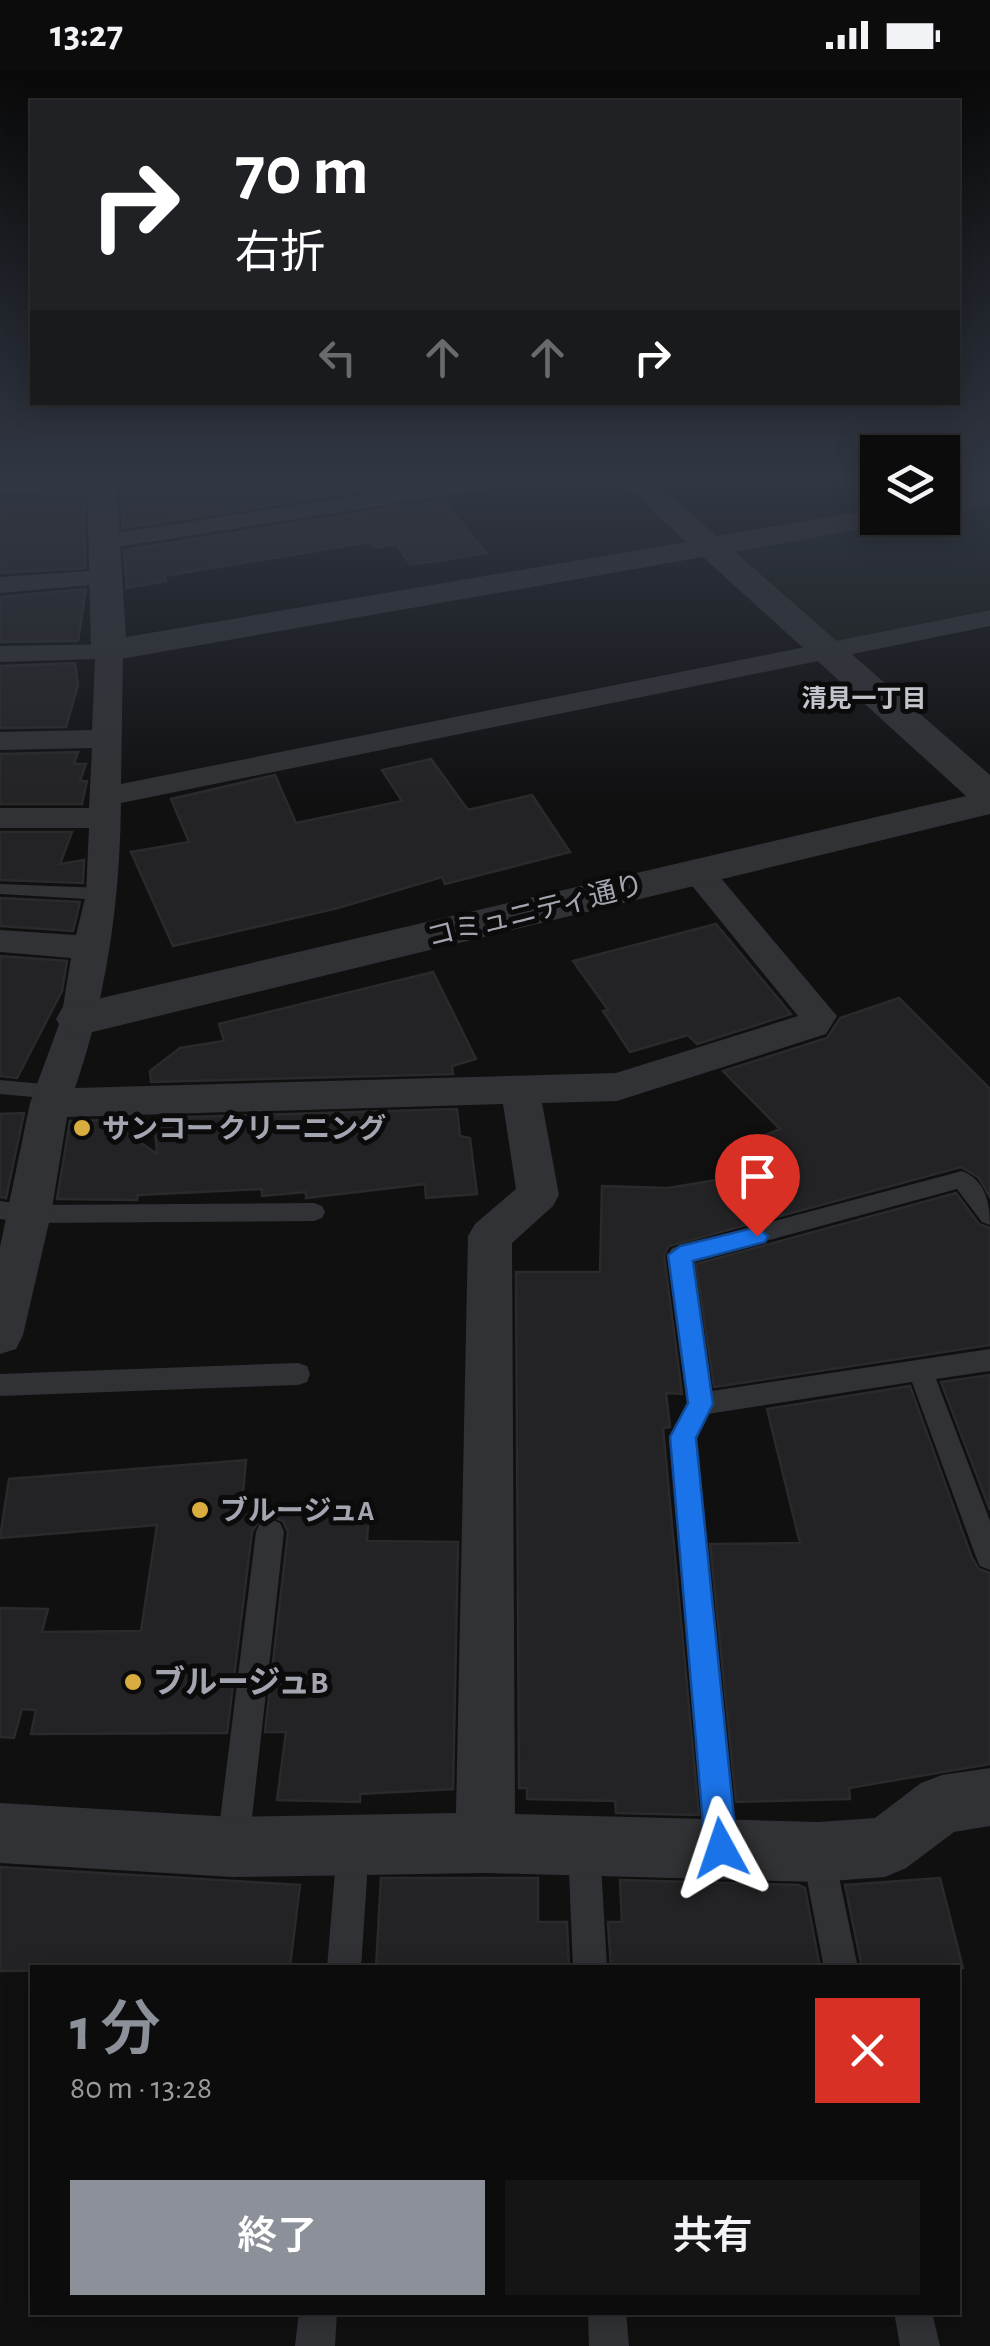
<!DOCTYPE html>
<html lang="ja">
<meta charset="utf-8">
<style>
:root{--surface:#0c0c0d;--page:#151516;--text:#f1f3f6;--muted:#9a9b9d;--line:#2c2c2e;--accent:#8c9099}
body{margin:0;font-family:"Alegreya Sans","Noto Sans JP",sans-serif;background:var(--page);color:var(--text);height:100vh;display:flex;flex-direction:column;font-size:38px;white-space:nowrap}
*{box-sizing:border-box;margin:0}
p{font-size:32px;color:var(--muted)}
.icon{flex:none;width:55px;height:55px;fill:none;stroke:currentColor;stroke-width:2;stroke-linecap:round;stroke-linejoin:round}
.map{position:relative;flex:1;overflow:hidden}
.drawer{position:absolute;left:30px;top:1895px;width:930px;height:350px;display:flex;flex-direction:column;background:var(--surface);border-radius:0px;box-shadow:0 5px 25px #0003,0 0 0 2px var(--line)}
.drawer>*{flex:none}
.guide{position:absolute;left:30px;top:30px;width:930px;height:305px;border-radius:0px;box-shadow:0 5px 25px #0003,0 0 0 2px var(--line);background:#202124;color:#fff;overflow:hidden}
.fabs{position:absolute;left:860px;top:365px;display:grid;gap:20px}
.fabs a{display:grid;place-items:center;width:100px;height:100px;border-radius:0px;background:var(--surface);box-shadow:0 5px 25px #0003,0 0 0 2px var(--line);font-size:50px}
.pin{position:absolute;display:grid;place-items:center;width:85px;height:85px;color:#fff;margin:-102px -42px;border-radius:50% 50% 50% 0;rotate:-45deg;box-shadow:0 0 10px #0007}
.pin .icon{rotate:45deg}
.me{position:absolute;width:110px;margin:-55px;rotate:355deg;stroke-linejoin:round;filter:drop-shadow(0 0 8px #0008)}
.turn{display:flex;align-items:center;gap:35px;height:210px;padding:0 40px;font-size:45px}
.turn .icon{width:130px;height:130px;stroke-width:2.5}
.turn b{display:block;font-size:70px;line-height:85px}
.lanes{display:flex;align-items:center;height:95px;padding:0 40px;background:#0003;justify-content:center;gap:50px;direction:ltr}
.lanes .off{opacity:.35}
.round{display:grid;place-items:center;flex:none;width:105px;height:105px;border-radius:0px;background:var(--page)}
.headline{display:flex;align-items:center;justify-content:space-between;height:170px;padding:0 40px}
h1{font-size:60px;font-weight:600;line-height:75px;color:var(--accent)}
.button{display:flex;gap:20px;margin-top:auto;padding:20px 40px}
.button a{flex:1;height:115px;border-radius:0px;background:var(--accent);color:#fff;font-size:40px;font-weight:600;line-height:115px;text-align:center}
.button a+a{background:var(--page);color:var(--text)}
.status{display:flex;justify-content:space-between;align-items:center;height:70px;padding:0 50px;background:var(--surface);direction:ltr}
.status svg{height:28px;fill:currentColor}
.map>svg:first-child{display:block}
.green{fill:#171b18}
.building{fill:#232325;stroke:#2a2a2d;stroke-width:2.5}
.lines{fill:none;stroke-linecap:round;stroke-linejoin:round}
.service{fill:#313235;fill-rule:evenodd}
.minor{fill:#313235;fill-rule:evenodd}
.tertiary{fill:#313235;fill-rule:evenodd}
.route{fill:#1a73e8;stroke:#114b97;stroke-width:2.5}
.poi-dot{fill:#d9ac40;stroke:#0b0b0c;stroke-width:4}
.labels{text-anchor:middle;stroke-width:10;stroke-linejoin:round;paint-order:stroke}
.far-neighbourhood-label{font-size:25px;font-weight:bold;fill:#c3c5cd;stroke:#0b0b0c}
.street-label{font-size:28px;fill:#a3a6b0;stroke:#0b0b0c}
.poi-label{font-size:28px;font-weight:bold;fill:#a3a6b0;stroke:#0b0b0c;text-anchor:start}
.near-poi-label{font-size:32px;font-weight:bold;fill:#a3a6b0;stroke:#0b0b0c;text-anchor:start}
</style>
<div class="status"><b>13:27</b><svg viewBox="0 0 49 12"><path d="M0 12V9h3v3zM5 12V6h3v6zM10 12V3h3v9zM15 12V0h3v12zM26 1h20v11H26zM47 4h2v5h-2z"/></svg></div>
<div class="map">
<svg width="990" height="2276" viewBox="0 0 990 2276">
<rect width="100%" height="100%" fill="#101011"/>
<!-- green -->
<path class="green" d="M981,436l9,6v97l-153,32 -103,-89 186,-34h22l1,-5z"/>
<!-- building -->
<g class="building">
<path d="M120,412h301l-298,46z"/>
<path d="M84,423l1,75 -85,5v-75z"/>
<path d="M443,430l43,53 -75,12 -15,-21 -21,4 -5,-6 -206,34 2,5 -39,7 -3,-38z"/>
<path d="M86,519l-8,52 -78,1v-45z"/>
<path d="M75,593l3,22 -12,42 -66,1v-62z"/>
<path d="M78,682l-4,12h12l-6,17h7l-5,23h-82v-50z"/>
<path d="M431,689l37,51 64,-15 38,57 -125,32 -3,-7 -104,31 -165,38 -42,-94 58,-10 -18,-43 104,-24 21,48 106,-22 -20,-31z"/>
<path d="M0,762h72l-12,32 24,-4 -1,23 -83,-3z"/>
<path d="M0,828l80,4 -7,29 -73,-5z"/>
<path d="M716,854l75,90 -94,30 -9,-9 -58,17 -27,-41 5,-1 -35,-49z"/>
<path d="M0,886l67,5 -5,30 -45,87 -17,-2z"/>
<path d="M433,902l43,87 -24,7 1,8 -302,8 -1,-11 30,-23 44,-7 -5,-17z"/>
<path d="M899,928l91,91v108l-11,-19 -18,-11 -292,79 -5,9 18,139 -16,-1 4,34 -7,1 36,387 -83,-2 -1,-12 -88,-2v-11h-8l-3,-516h84l2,-86 66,2 120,-20 -25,-32 17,-7 -57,-58 104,-33 13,-20z"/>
<path d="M457,1039l3,27 10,2 7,56 -51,4 -1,-14 -119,14v-6l-44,4v-7l-124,6 -1,5 -80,-1 13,-78 38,-1 49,34 -3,-36z"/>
<path d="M24,1043l-18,85 -6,-1v-83z"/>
<path d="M956,1123l23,31 11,4v117l-276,42 -18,-123z"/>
<path d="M990,1305v135l-49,-128z"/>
<path d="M910,1316l62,172 7,11 11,4v191l-141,24 1,11 -114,3 -26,-258 90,-1 -33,-134z"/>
<path d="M246,1390l-5,55 128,-3 -2,29 91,1 -5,247 -93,5v8l-83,-2 9,-68h-21l23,-200 -5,-11 -12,-5 -12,4 -7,12 -25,201 -196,1 5,-24 -14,-1 -8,29 -14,-1v-129l48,1 -6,23 99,-1 16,-106 -157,13 9,-59z"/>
<path d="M0,1797l300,18 -10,82 -290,4z"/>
<path d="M381,1808h157v44h29l2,46h-193z"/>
<path d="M940,1808l23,90h-101l-17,-83z"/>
<path d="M620,1810l179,5 6,3 15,80h-209l-3,-46h14z"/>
</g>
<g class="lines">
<!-- service -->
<g class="service">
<path d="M106,412l-5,6 -101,6v-8z"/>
<path d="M0,814l103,4 9,6 -9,6 -103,-6z"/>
<path d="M0,1010l54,5 10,7 -10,7 -54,-5z"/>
<path d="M962,1101c23,9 28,31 28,54l-8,-3 -25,-33 -265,72 19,130 279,-42v22l-54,8 54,142v49l-10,-4 -4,-9 -64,-175 -204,32 -12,24 41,408 -5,11 -11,5 -11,-5 -5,-11 -35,-409 17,-34 -19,-148 4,-7 8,-2z"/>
<path d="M0,1131l30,4 284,-2 8,3 3,6 -3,6 -8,3 -284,2 -30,-4z"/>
<path d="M298,1293l9,3 3,8 -3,8 -9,3 -298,11v-22z"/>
<path d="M270,1449l10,4 4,9 -35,312 -5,11 -11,5 -11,-5 -5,-11 39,-312 4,-9z"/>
<path d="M353,1761l11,5 5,11 -8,121h-34l10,-121 5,-11z"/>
<path d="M584,1761l11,5 5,11 7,121h-34l-5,-121 5,-11z"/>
<path d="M818,1767l11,5 5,11 24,115h-34l-22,-115 5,-11z"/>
<path d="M299,2242h38l-2,34h-40z"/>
<path d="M588,2242h38l3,34h-40z"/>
<path d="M894,2242h38l8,34h-40z"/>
</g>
<!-- minor -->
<g class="minor">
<path d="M445,412h54l-11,7 -384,60 -12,-7 12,-7z"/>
<path d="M106,500l9,3 4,5 -4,5 -115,10v-16z"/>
<path d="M990,540v16l-869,177c-1,98 -14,192 -46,285l541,-15 182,-57 -118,-145 5,-7h24l128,152 -11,18 -209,67 -75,2 17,92 -6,11 -41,37 3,571 303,8 57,-4 46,-35 21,-8 48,-7v58l-36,6 -48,36 -21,9 -67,5 -333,-9 -252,4 -233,-14v-60l233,14 223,-4 12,-577 7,-12 41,-35 -13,-85 -436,13 -16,97 -28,121 -7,14 -16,5v-107l30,-144 31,-84 10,-61 -71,-6v-22l76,5 10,-41 3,-66h-89v-20h89l3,-60 -92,2v-18l92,-2 3,-71 -95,3v-16l119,-2 4,6 -2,134z"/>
</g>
<!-- tertiary -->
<g class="tertiary">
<path d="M87,412h29l10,155 560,-95 -63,-60h31l63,54 161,-27v9h15l-4,6 -154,28 255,223v39l-910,221 -17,-4 -7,-12 7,-12 17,-4 886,-207 -263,-239 -594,104 -12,-4 -6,-7z"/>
<path d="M990,419v18l-48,8v-18z"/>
</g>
</g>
<!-- sky -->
<linearGradient id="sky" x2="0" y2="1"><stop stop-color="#090909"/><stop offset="0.56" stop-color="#313743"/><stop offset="1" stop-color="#313743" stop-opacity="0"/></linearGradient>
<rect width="990" height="731" fill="url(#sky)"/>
<!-- route -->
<path class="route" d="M757,1157l11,9 -3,6 -72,19 20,143 -17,34 41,410 -4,11 -12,5 -11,-5 -5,-11 -35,-411 18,-34 -20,-148 12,-9z"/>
<!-- markers -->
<g class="poi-dot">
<circle cx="82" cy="1058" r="10"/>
<circle cx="200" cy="1440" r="10"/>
<circle cx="133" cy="1612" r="10"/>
</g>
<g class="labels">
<!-- far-neighbourhood labels -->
<g class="far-neighbourhood-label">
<text x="864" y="637">清見一丁目</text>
</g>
<!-- street labels -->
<g class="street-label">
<text transform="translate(535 840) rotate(-14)" y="10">コミュニティ通り</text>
</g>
<!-- poi labels -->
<g class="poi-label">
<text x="102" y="1068">サンコー クリーニング</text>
<text x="220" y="1450">ブルージュA</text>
</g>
<!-- near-poi labels -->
<g class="near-poi-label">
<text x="153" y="1623">ブルージュB</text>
</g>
</g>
</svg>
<div class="fabs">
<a><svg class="icon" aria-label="layers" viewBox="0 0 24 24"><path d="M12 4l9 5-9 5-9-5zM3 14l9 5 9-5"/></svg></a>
</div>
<div class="pin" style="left:757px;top:1166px;background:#d93025"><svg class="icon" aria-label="arrive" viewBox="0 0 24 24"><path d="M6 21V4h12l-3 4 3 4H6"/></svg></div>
<svg class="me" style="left:721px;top:1778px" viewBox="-20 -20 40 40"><path d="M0-17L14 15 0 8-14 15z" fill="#1a73e8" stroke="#fff" stroke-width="4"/></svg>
<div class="guide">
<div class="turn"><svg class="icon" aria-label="right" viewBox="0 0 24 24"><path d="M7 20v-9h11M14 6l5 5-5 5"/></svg><div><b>70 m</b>右折</div></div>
<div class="lanes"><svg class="icon off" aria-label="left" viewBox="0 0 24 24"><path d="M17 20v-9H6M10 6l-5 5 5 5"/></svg><svg class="icon off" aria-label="ahead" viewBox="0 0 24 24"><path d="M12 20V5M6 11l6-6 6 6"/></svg><svg class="icon off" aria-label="ahead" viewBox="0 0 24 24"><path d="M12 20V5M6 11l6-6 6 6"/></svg><svg class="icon" aria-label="right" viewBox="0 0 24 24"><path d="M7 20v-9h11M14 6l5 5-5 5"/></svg></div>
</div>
<section class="drawer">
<div class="headline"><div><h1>1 分</h1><p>80 m · 13:28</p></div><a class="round" style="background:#d93025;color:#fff"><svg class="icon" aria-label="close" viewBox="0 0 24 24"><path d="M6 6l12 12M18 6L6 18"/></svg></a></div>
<div class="button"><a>終了</a><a>共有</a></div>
</section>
</div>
